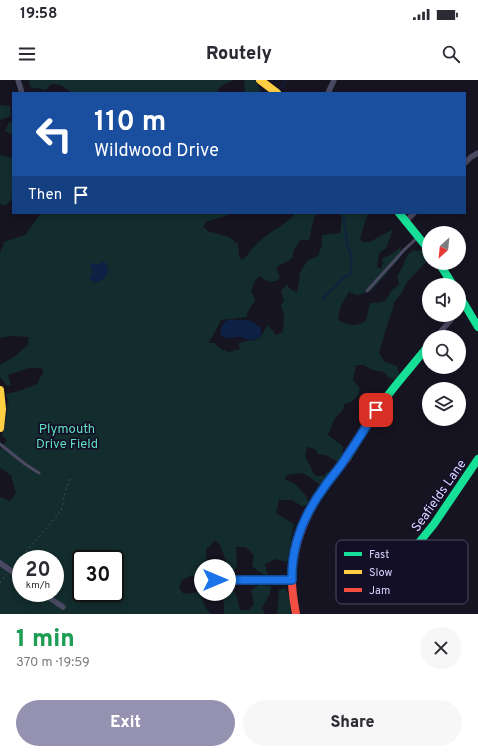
<!DOCTYPE html>
<meta charset="utf-8">
<style>
:root{--surface:#fff;--page:#f7f7f7;--text:#2b2b33;--muted:#7c7c81;--accent:#9591b1}
body{margin:0;font-family:Overpass,sans-serif;background:var(--page);color:var(--text);height:100vh;display:flex;flex-direction:column;font-size:15px;white-space:nowrap}
*{box-sizing:border-box;margin:0}
p{font-size:13px;color:var(--muted)}
.icon{flex:none;width:22px;height:22px;fill:none;stroke:currentColor;stroke-width:2;stroke-linecap:round;stroke-linejoin:round}
.map{position:relative;height:534px;overflow:hidden}
.panel{display:flex;flex-direction:column;background:var(--surface);flex:1}
.panel>*{flex:none}
.top-card{position:absolute;left:12px;top:12px;width:454px;height:122px;border-radius:0px;box-shadow:0 2px 6px #0003;background:#1a4fa0;color:#fff;overflow:hidden}
.needle{width:26px;rotate:207deg}
.buttons{position:absolute;left:422px;top:146px;display:grid;gap:8px}
.buttons a{display:grid;place-items:center;width:44px;height:44px;border-radius:50%;background:var(--surface);box-shadow:0 2px 6px #0003;font-size:20px}
.speed{position:absolute;left:12px;top:470px;display:flex;gap:8px;font-size:20px;font-weight:700;text-align:center}
.speed>*{display:grid;place-content:center;width:52px;height:52px;border-radius:50%;background:var(--surface);box-shadow:0 2px 6px #0003;line-height:1}
.speed small{font-size:10px;font-weight:400}
.speed .limit{border:2px solid #111;border-radius:6px;background:#fff;color:#111}
.pin{position:absolute;display:grid;place-items:center;width:34px;height:34px;color:#fff;margin:-17px;border-radius:8px;box-shadow:0 2px 6px #0006}
.me{position:absolute;width:44px;margin:-22px;rotate:90deg;stroke-linejoin:round;filter:drop-shadow(0 0 3px #0008)}
.turn{display:flex;align-items:center;gap:14px;height:84px;padding:0 16px;font-size:18px}
.turn .icon{width:52px;height:52px;stroke-width:2.5}
.turn b{display:block;font-size:28px;line-height:34px}
.then{display:flex;align-items:center;height:38px;padding:0 16px;background:#0003;gap:8px;font-size:15px}
.round{display:grid;place-items:center;flex:none;width:42px;height:42px;border-radius:21px;background:var(--page)}
.overview{display:flex;align-items:center;justify-content:space-between;height:68px;padding:0 16px}
h1{font-size:24px;font-weight:800;line-height:30px;color:#1e9e55}
.primary-button{display:flex;gap:8px;margin-top:auto;padding:8px 16px}
.primary-button a{flex:1;height:46px;border-radius:24px;background:var(--accent);color:#fff;font-size:16px;font-weight:800;line-height:46px;text-align:center}
.primary-button a+a{background:var(--page);color:var(--text)}
.status{display:flex;justify-content:space-between;align-items:center;height:28px;padding:0 20px;background:var(--surface);direction:ltr}
.status svg{height:11px;fill:currentColor}
header{display:flex;justify-content:space-between;align-items:center;height:52px;padding:0 16px;background:var(--surface);font-size:18px;font-weight:800}
.map>svg:first-child{display:block}
.green{fill:#132c2d;fill-rule:evenodd}
.water{fill:#0d2144}
.lines{fill:none;stroke-linecap:round;stroke-linejoin:round}
.stream{stroke:#0d2144;stroke-width:1.5}
.path{stroke:#44505f;stroke-width:1;stroke-dasharray:2 3;stroke-linecap:butt}
.lane{stroke:#4a4962;stroke-width:3}
.street{stroke:#4a4962;stroke-width:5.5}
.fast{stroke:#16e098;stroke-width:8}
.slow{stroke:#ffcf43;stroke-width:8}
.jam{stroke:#f24e42;stroke-width:8}
.route-casing{stroke:#114b97;stroke-width:10}
.route{stroke:#1a73e8;stroke-width:7}
.labels{text-anchor:middle;stroke-width:3.5;stroke-linejoin:round;paint-order:stroke}
.park-label{font-size:13px;fill:#5fe0c0;stroke:#130f26}
.street-label{font-size:13px;fill:#d9d4ff;stroke:#130f26}
.key{fill:#130f26;stroke:#4e4a67;stroke-width:1}
.key-label{font-size:11px;fill:#d9d4ff}
</style>
<div class="status"><b>19:58</b><svg viewBox="0 0 49 12"><path d="M0 12V9h3v3zM5 12V6h3v6zM10 12V3h3v9zM15 12V0h3v12zM26 1h20v11H26zM47 4h2v5h-2z"/></svg></div>
<header><svg class="icon" aria-label="menu" viewBox="0 0 24 24"><path d="M4 6h16M4 12h16M4 18h16"/></svg>Routely<svg class="icon" aria-label="search" viewBox="0 0 24 24"><circle cx="10" cy="10" r="6"/><path d="M15 15l6 6"/></svg></header>
<div class="map">
<svg width="478" height="534" viewBox="0 0 478 534">
<rect width="100%" height="100%" fill="#161421"/>
<!-- green -->
<g class="green">
<path d="M29,0h204c-6,4 -15,5 -16,13h-145l-11,-8 -10,-1 -5,6 -16,-3z"/>
<path d="M244,0h11l7,13h-18c2,-5 0,-8 0,-13z"/>
<path d="M0,25l10,1 1,10 -11,4z"/>
<path d="M13,41v14l-8,-4 4,-9z"/>
<path d="M0,75l13,3v40l-8,8 -5,-2z"/>
<path d="M40,133h189l-1,2 -22,7 -3,5 5,4 21,6 9,7 1,11 3,5c5,-3 7,-8 11,-12 4,-5 11,-11 17,-15 8,-6 19,-11 25,-20h23l-4,5 -5,22h-9l-6,10 -2,8 -4,3 -12,6 4,11 -4,3 -7,1 -10,-6 -4,5 -4,10 4,9 -8,13v4l-26,3 -7,14 -6,9h6l7,6 8,3 11,-3 -2,-5c6,-4 14,-3 21,-5l9,-14 8,10 7,-3 1,-17 -3,-10 3,-5 -3,-9 6,-6 4,5 6,2 2,-10 1,-10 8,-12 10,-4 4,-11v-10l18,-2 2,-15 -3,-5h29c-3,8 -5,17 -8,25l2,4h8l23,-13 -7,19 -7,5 -2,14 4,2 2,-6 -1,-5c8,-1 13,-7 19,-11l-1,11 -29,33 -14,4 -8,-3c-6,10 -10,16 -11,28 11,6 17,7 28,1l4,-18h8l7,-2 7,-11 7,-5 -2,-9c2,-3 5,-7 6,-11 6,-13 6,-16 21,-14l5,8 -22,23 -6,12 -7,8 -2,10 -3,7 -10,34 6,9 12,4 3,11 -5,3 -7,-3 -4,-5 -12,-2 -8,-5h-8l-3,15 7,8 -2,7 -7,7 -7,2 -1,6 -8,8 -7,17 5,4 10,7 -1,9 -4,7 -12,-7 -8,-1 -3,-5 -8,-2 -2,9 10,20h9l4,-6 1,5 -9,10 -11,-8 -7,-4 -15,2 -2,4 11,6 10,11 3,7 -6,4 -11,-7h-13l-3,13 18,11 -7,38 -11,-3 -11,5 3,12 -9,-4 -7,-6 2,-11 -8,-8h-10l1,19 -6,9h-6l1,-14 -6,-16 -5,-5 -9,10 1,26h-16l-9,4 -3,8 5,6 15,-2 7,16 5,6h-211v-117l10,4 6,-8 -5,-18 -11,-7v-18l7,-10 -5,-4 4,-18 1,-14 2,-1 -3,-9 13,-3 18,-7 6,-12 -1,-4h-13l-21,7 3,10 -4,1 -7,-9v-12l15,-9 13,-11 1,-8 -18,-1 -11,2v-85l4,-11 21,-7 14,-19zM21,479h34v34h-34zM81,479h34v34h-34z"/>
<path d="M259,505l12,1 -1,8 -8,14 3,6h-43l2,-1v-17l1,-10h6l6,11 3,13h9l5,-6 -3,-14z"/>
<path d="M285,508l5,10 1,16h-14l2,-24z"/>
</g>
<!-- water -->
<g class="water">
<path d="M103,181l2,1c7,11 0,18 -11,21l-1,-2 -4,-3 4,-5 -3,-8 1,-2h1l7,2z"/>
<path d="M232,239c7,3 8,0 14,1 5,0 11,5 15,8v5l-2,5c-4,1 -9,3 -13,1 -2,-1 -3,-2 -5,-2 -4,-1 -7,1 -10,1 -14,1 -12,-8 -6,-17z"/>
</g>
<g class="lines">
<!-- stream -->
<g class="stream">
<path d="M282,7l3,-7"/>
<path d="M322,220l5,-6 8,-7 8,-9 6,-3 2,-5 1,-8 -2,-10 -3,-8 -4,-31"/>
</g>
<!-- path -->
<g class="path">
<path d="M13,487l48,-56 5,-21 4,-11"/>
<path d="M0,503l7,-9"/>
</g>
<!-- lane -->
<g class="lane">
<path d="M367,211l37,-41 13,-12"/>
<path d="M0,364l25,20 14,9"/>
</g>
<!-- street -->
<g class="street">
<path d="M18,0l4,13"/>
<path d="M328,13l6,-13"/>
<path d="M465,83l6,-6 7,-4"/>
<path d="M406,141l8,-8"/>
<path d="M459,231l6,-5"/>
<path d="M436,257l19,-22"/>
<path d="M0,483l21,15"/>
<path d="M215,500h77"/>
<path d="M42,513l21,14"/>
</g>
<!-- fast -->
<g class="fast">
<path d="M399,133l30,37"/>
<path d="M439,183l14,22"/>
<path d="M459,215l19,32"/>
<path d="M347,378l30,-49 19,-24 33,-40"/>
<path d="M387,502l47,-58 44,-65"/>
</g>
<!-- slow -->
<g class="slow">
<path d="M260,0l17,13"/>
<path d="M0,310l2,19 -2,19"/>
</g>
<!-- jam -->
<path class="jam" d="M296,534c-2,-11 -4,-22 -4,-33 0,-36 14,-68 34,-97 7,-9 14,-17 21,-26"/>
</g>
<g class="lines">
<defs>
<path id="route" d="M215,500h77c-1,-34 13,-67 33,-94 6,-9 14,-17 20,-27 11,-16 21,-32 31,-49"/>
</defs>
<!-- route casing -->
<use href="#route" class="route-casing"/>
<!-- route -->
<use href="#route" class="route"/>
</g>
<g class="labels">
<!-- park labels -->
<g class="park-label">
<text x="67" y="353">Plymouth<tspan x="67" dy="15">Drive Field</tspan></text>
</g>
<!-- street labels -->
<g class="street-label">
<text transform="translate(438 415) rotate(-55)" y="5">Seafields Lane</text>
</g>
</g>
<!-- legend -->
<rect x="336" y="460" width="132" height="64" rx="6" class="key"/>
<rect x="344" y="472" width="18" height="4" fill="#16e098"/>
<rect x="344" y="490" width="18" height="4" fill="#ffcf43"/>
<rect x="344" y="508" width="18" height="4" fill="#f24e42"/>
<g class="key-label">
<text x="369" y="478">Fast</text>
<text x="369" y="496">Slow</text>
<text x="369" y="514">Jam</text>
</g>
</svg>
<div class="buttons">
<a><svg class="needle" viewBox="-14 -14 28 28"><path d="M0-13l5 13h-10z" fill="#e53935"/><path d="M0 13l5-13h-10z" fill="#7c7c81"/></svg></a>
<a><svg class="icon" aria-label="sound" viewBox="0 0 24 24"><path d="M4 9h4l5-4v14l-5-4H4zM17 9q2 3 0 6"/></svg></a>
<a><svg class="icon" aria-label="search" viewBox="0 0 24 24"><circle cx="10" cy="10" r="6"/><path d="M15 15l6 6"/></svg></a>
<a><svg class="icon" aria-label="layers" viewBox="0 0 24 24"><path d="M12 4l9 5-9 5-9-5zM3 14l9 5 9-5"/></svg></a>
</div>
<div class="speed"><div>20<small>km/h</small></div><div class="limit">30</div></div>
<div class="pin" style="left:376px;top:330px;background:#d93025"><svg class="icon" aria-label="arrive" viewBox="0 0 24 24"><path d="M6 21V4h12l-3 4 3 4H6"/></svg></div>
<svg class="me" style="left:215px;top:500px" viewBox="-20 -20 40 40"><circle r="19" fill="#fff"/><path d="M0-13L10 11 0 6-10 11z" fill="#1a73e8"/></svg>
<div class="top-card">
<div class="turn"><svg class="icon" aria-label="left" viewBox="0 0 24 24"><path d="M17 20v-9H6M10 6l-5 5 5 5"/></svg><div><b>110 m</b>Wildwood Drive</div></div>
<div class="then">Then<svg class="icon" aria-label="arrive" viewBox="0 0 24 24"><path d="M6 21V4h12l-3 4 3 4H6"/></svg></div>
</div>
</div>
<section class="panel">
<div class="overview"><div><h1>1 min</h1><p>370 m · 19:59</p></div><a class="round"><svg class="icon" aria-label="close" viewBox="0 0 24 24"><path d="M6 6l12 12M18 6L6 18"/></svg></a></div>
<div class="primary-button"><a>Exit</a><a>Share</a></div>
</section>
